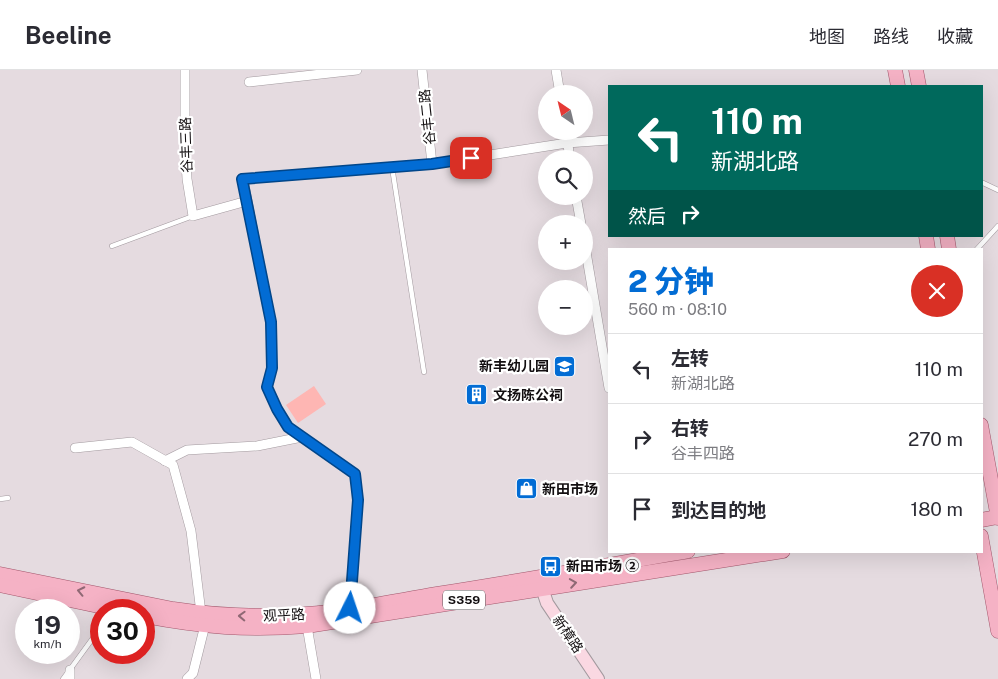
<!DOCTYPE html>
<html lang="zh">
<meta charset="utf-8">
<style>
:root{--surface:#fff;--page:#f7f7f7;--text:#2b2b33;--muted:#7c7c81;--line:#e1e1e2;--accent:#026cd4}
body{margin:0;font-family:"Public Sans","Noto Sans SC",sans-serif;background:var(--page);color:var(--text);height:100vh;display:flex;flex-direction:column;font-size:19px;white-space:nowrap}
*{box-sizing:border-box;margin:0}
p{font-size:16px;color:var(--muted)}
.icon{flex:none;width:28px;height:28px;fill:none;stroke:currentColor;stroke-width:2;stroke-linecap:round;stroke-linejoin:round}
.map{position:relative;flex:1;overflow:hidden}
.drawer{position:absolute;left:608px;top:178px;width:375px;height:305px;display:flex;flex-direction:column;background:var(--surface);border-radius:0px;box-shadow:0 5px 20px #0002}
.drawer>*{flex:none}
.top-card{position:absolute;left:608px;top:15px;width:375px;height:152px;border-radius:0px;box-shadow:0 5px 20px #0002;background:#00695c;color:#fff;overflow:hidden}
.needle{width:32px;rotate:325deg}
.tools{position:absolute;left:538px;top:15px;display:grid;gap:10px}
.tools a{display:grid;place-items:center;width:55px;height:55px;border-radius:50%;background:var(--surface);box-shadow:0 5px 20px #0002;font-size:25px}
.speed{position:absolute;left:15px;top:529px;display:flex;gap:10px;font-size:25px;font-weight:700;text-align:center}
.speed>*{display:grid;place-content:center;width:65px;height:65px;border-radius:50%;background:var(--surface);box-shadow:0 5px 20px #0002;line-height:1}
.speed small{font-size:12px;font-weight:400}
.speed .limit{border:8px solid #d22;background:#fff;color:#111}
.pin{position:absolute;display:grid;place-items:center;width:42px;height:42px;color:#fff;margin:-21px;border-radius:10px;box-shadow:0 2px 8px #0006}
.me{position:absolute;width:55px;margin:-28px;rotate:4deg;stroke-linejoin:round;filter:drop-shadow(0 0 4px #0008)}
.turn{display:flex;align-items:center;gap:18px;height:105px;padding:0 20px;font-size:22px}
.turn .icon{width:65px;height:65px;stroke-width:2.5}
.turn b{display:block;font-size:35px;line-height:42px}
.then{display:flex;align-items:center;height:48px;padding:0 20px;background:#0003;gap:10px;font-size:19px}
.round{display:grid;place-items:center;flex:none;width:52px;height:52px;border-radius:26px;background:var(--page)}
.headline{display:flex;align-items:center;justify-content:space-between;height:85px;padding:0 20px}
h1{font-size:30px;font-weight:800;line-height:38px;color:var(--accent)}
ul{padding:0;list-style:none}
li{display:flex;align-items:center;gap:15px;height:70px;padding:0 20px;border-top:1px solid var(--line)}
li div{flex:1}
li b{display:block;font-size:19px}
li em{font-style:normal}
header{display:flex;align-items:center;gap:30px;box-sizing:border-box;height:70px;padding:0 25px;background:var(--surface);border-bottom:1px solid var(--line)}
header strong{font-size:24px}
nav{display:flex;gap:28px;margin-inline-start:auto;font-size:18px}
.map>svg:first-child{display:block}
.green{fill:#feb6b3}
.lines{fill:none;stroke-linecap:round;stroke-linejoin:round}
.lane-casing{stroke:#a39a9f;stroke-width:5.5}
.street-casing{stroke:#a39a9f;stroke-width:10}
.secondary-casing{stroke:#a39a9f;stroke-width:14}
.primary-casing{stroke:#a2576c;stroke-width:15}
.lane{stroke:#fff;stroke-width:4.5}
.street{stroke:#fff;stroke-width:9}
.secondary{stroke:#fad8e2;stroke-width:12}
.primary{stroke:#f5b2c5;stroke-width:14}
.oneway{stroke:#8f6874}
.route-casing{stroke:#01468a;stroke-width:12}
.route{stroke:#026cd4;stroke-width:9}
.labels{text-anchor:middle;stroke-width:4.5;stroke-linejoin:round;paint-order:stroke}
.shield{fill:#fff;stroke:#595658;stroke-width:1}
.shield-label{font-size:12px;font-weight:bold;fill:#120e10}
.street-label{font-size:14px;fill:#120e10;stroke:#fff}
.poi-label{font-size:14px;font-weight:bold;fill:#120e10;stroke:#fff;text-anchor:start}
</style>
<header>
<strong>Beeline</strong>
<nav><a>地图</a><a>路线</a><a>收藏</a></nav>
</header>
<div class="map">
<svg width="998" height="609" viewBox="0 0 998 609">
<rect width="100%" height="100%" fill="#e5dbe0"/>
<!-- green -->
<path class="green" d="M314,316l12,18 -28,19 -12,-18z"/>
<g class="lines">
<defs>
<g id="lane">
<path d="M392,97l32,205"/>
<path d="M981,112l17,8"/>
<path d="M112,176l81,-30"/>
<path d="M977,179l21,-23"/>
<path d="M0,429l8,-1"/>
<path d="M63,609l38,-52"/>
</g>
<g id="street">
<path d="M185,0v69l2,40 6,37 54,-15"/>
<path d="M422,0l10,94"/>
<path d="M556,0l4,24"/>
<path d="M249,12l108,-12"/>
<path d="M566,61l4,28"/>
<path d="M576,126l5,28"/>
<path d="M584,170l25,148"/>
<path d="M75,378l57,-6 41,23 18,66 10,82"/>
<path d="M165,391l22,-11 70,-4 45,-9"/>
<path d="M350,538l8,-109 -3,-25 -67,-47 -11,-18 -10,-22 5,-19 -1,-46 -28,-143 189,-15 135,-21 42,-3"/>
<path d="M307,556l9,53"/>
<path d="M70,609v-9"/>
<path d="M187,609l6,-6 12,-48"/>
</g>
<path id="secondary" d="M542,518l5,15 51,76"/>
<g id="primary">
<path d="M895,0l3,16"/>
<path d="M916,0l3,16"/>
<path d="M926,166l2,13"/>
<path d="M947,166l2,13"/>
<path d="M981,355l17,93"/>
<path d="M981,450l17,-3"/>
<path d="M981,466l17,95"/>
<path d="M0,504l173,35c39,6 78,8 117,6 49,-2 99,-13 147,-21 84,-13 167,-28 251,-43"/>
<path d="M0,515l117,25"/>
<path d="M144,546c57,11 105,15 163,10l476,-75"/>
</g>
</defs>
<!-- lane casing -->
<use href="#lane" class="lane-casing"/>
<!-- street casing -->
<use href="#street" class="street-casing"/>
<!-- secondary casing -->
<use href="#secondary" class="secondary-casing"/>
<!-- primary casing -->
<use href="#primary" class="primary-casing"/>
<!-- lane -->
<use href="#lane" class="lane"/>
<!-- street -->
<use href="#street" class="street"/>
<!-- secondary -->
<use href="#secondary" class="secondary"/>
<!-- primary -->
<use href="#primary" class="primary"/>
</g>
<!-- one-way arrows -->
<defs><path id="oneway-chevron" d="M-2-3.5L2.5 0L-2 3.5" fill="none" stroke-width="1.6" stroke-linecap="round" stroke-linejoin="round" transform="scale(1.25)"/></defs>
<g class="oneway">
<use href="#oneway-chevron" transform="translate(573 513) rotate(-9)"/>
<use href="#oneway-chevron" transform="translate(81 521) rotate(-168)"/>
<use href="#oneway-chevron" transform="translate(242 546) rotate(-178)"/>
</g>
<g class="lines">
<defs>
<path id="route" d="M350,538l8,-108 -3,-26 -67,-47 -11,-18 -10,-22 5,-19 -1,-46 -29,-143 190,-15 39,-6"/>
</defs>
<!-- route casing -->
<use href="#route" class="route-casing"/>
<!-- route -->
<use href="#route" class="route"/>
</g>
<!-- icons -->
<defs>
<symbol id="school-square" viewBox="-11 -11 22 22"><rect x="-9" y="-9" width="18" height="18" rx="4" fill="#026cd4" stroke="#fff"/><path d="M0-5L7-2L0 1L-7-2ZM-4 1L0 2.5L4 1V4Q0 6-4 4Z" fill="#fff"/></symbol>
<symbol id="building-square" viewBox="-11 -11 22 22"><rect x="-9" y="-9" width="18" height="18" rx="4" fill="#026cd4" stroke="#fff"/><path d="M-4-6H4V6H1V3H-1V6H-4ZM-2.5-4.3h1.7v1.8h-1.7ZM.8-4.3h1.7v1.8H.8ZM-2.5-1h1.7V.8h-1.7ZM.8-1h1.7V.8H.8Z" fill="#fff"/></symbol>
<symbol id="shop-square" viewBox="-11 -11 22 22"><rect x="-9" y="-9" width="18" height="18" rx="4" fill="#026cd4" stroke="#fff"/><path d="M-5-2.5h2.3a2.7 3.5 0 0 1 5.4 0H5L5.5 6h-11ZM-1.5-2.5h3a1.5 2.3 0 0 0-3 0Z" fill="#fff"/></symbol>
<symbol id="bus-square" viewBox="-11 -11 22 22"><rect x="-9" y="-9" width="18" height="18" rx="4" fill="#026cd4" stroke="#fff"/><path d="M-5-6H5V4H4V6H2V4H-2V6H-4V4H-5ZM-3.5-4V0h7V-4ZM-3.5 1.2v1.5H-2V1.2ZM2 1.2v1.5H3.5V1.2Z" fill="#fff"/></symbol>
</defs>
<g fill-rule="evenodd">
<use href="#school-square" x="552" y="284" width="25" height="25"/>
<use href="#building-square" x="464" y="312" width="25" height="25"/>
<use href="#shop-square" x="514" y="406" width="25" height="25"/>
<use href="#bus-square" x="538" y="484" width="25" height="25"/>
</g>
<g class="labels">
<!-- shield labels -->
<rect class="shield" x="443" y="520.5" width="42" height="19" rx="4"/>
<g class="shield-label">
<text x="464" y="534">S359</text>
</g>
<!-- street labels -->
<g class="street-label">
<text transform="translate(427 47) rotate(-96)" y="5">谷丰二路</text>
<text transform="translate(186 75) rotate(-92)" y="5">谷丰三路</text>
<text transform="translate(284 545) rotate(-3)" y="5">观平路</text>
<text transform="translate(568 564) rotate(56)" y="5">新樟路</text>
</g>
<!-- poi labels -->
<g class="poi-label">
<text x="549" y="301" text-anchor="end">新丰幼儿园</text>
<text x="493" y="330">文扬陈公祠</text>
<text x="542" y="424">新田市场</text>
<text x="566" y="501">新田市场 ②</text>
</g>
</g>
</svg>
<div class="tools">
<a><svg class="needle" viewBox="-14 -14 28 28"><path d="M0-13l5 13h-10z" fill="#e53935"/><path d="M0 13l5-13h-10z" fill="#7c7c81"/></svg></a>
<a><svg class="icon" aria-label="search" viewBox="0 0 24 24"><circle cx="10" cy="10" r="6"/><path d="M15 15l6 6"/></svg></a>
<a>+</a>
<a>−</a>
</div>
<div class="speed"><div>19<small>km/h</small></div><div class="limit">30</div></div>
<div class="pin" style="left:471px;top:88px;background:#d93025"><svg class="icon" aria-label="arrive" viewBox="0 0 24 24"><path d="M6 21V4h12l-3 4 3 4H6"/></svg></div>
<svg class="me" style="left:350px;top:538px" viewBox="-20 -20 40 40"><circle r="19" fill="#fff"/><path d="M0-13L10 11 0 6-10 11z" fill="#026cd4"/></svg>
<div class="top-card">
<div class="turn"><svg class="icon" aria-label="left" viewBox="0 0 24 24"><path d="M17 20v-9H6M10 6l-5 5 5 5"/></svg><div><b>110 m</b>新湖北路</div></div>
<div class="then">然后<svg class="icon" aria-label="right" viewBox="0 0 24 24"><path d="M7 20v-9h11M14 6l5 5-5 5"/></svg></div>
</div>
<section class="drawer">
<div class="headline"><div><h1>2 分钟</h1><p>560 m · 08:10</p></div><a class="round" style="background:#d93025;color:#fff"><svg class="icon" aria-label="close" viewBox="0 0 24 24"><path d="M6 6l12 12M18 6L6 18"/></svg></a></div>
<ul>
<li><svg class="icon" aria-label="left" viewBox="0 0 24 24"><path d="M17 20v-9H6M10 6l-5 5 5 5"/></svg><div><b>左转</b><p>新湖北路</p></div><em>110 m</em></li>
<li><svg class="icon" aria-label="right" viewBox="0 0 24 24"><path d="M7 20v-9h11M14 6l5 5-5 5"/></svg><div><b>右转</b><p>谷丰四路</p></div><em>270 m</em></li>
<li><svg class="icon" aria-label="arrive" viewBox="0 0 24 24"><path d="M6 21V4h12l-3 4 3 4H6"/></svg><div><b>到达目的地</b></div><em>180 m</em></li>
</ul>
</section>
</div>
